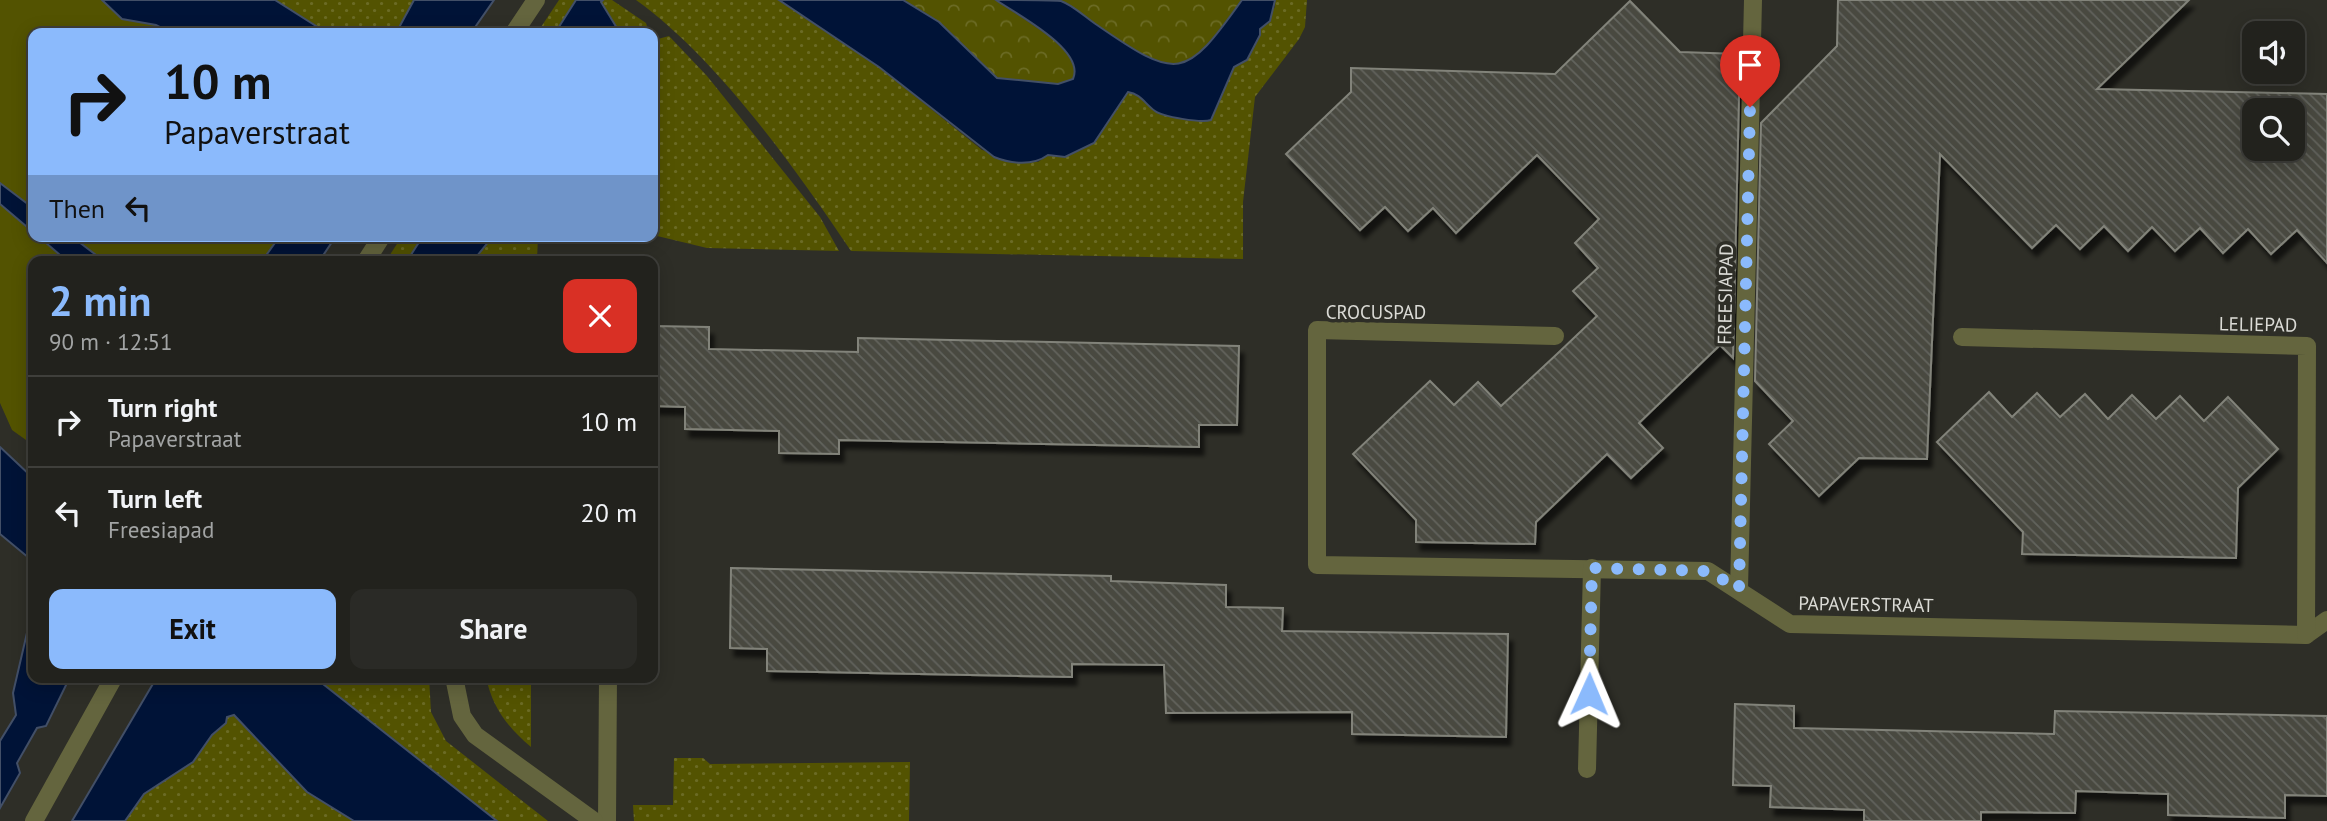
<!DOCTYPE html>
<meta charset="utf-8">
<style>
:root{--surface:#22221d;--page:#2a2a26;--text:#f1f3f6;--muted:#a2a4a4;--line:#3f3f3b;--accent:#8bbafc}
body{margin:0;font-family:"PT Sans",sans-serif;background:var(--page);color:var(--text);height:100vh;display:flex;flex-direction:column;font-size:26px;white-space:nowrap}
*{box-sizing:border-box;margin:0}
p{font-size:23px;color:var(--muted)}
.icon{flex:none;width:38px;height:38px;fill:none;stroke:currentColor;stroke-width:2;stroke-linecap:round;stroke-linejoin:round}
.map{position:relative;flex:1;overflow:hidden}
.drawer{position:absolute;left:28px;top:256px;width:630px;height:427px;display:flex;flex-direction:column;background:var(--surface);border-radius:14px;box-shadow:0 4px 18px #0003,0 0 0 2px var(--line)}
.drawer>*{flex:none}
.guide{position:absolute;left:28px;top:28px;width:630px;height:214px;border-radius:14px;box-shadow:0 4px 18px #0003,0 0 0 2px var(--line);background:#8bbafc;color:#111;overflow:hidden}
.tools{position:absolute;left:2242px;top:21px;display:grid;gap:14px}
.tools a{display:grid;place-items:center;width:63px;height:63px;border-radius:14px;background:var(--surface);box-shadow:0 4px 18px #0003,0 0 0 2px var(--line);font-size:35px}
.pin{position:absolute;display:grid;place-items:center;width:60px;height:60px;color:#fff;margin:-72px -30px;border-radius:50% 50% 50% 0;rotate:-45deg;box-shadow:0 0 7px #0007}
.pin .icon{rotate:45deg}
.me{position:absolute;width:77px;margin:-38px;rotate:1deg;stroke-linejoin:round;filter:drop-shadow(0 0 5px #0008)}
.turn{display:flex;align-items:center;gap:24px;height:147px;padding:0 21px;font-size:32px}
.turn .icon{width:91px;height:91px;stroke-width:2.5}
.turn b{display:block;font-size:49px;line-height:60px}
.then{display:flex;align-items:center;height:66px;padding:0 21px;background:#0003;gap:14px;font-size:26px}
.round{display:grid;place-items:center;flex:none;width:74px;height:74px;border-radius:14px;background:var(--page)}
.headline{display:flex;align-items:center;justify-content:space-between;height:119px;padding:0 21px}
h1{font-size:42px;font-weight:600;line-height:52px;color:var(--accent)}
.cta{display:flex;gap:14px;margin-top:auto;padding:14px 21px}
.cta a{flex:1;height:80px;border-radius:14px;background:var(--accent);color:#111;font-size:28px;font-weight:600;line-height:80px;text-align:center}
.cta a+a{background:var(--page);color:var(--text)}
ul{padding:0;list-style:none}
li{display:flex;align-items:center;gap:21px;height:91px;padding:0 21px;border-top:2px solid var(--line)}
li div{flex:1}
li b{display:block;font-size:26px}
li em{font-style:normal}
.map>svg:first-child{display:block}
.grass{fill:url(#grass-dots)}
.forest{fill:url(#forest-crowns)}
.pitch{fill:#535301}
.water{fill:#001337;stroke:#424f67;stroke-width:2}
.building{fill:url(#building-back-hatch);stroke:#82837a;stroke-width:2;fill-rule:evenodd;filter:url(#shadow)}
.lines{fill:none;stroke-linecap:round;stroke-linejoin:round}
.pedestrian{stroke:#64653e;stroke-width:18}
.minor{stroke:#64653e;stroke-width:18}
.tertiary{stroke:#64653e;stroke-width:18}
.route{stroke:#8bbafc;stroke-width:12;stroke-dasharray:0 21.6}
.labels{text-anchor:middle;stroke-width:7;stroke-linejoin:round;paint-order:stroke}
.street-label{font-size:19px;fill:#dbdbd6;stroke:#2e2e27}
</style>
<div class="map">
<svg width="2327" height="821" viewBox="0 0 2327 821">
<defs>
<pattern id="grass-dots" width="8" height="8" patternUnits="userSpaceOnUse" patternTransform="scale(1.75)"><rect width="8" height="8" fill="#535301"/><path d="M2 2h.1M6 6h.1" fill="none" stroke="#6b6b25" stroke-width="1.8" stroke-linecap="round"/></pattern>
<pattern id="forest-crowns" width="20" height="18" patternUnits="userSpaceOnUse" patternTransform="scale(1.75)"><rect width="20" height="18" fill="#535301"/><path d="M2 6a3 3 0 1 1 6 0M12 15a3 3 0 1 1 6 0" fill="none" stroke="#6b6b25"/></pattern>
<pattern id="building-back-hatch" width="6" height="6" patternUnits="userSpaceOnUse" patternTransform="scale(1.75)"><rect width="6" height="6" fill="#484941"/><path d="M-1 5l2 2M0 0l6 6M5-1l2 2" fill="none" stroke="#62635c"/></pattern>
<filter id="shadow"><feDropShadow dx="4.5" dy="8" stdDeviation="2" flood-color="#0009"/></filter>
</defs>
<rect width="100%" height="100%" fill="#2e2e27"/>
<!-- grass -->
<g class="grass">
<path d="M275,0h139l-18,33h-69z"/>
<path d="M559,0h16l-20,33h-18z"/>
<path d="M603,0h9l34,23 3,10h-29l-19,-31z"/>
<path d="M636,0h142l101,67 103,83 56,12 10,-7 17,2 28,-14 35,-51c13,2 17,12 27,19 8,6 46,12 55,9l24,-53 13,-7 13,-31 15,-22v-7h32l-2,27 -6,12 -44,58 -12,105v57l-392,-8c-55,-82 -135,-194 -215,-251z"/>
<path d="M669,36l38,40 113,141 19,34 -132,-3 -54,-13v-175l5,-21z"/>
<path d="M402,236h21l-16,25h-21z"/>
<path d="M493,236h45l-1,25h-64z"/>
<path d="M314,677h115l2,35 15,29 102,80h-51z"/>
<path d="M486,677h45v70c-23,-19 -39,-40 -45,-70z"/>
<path d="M234,715l73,77 47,29h-229l19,-27 49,-32 19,-27 14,-12 1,-6z"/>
<path d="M674,758h29l7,6 200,-2 -1,59h-275l-1,-16h40z"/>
</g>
<!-- forest -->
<g class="forest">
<path d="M903,0h93l59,40 18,20 3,10 -3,9 -15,5 -61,-6 -58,-56z"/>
<path d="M1060,0h182c-13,18 -28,47 -48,59 -39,22 -103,-38 -134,-59z"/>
</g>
<!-- pitch -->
<g class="pitch">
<path d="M0,0h102l20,19 34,6 15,8h-138v175l-33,-25z"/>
<path d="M0,204l33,28v4h5l29,25h-34v184l-21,-15 -12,-27z"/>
<path d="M71,236h209l-18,25h-158z"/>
</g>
<!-- water -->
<g class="water">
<path d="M102,0h173l52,33h-156l-15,-8 -34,-6z"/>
<path d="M414,0h80l-23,33h-75z"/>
<path d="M576,0h27l-2,2 19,31h-65z"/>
<path d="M779,0h124l36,22 58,56 61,6 15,-5c13,-29 -57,-65 -77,-79 16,0 51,0 65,1 12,4 25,17 36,24 81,56 88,55 145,-25h33l-5,21 -10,8v6l-13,25 -13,7 -23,53c-10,3 -48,-3 -56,-9 -10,-7 -14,-17 -27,-19l-34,51 -29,14 -17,-2c-15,11 -37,9 -54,2l-115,-90z"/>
<path d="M0,183l33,25v24l-33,-28z"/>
<path d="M38,236h33l33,25h-37z"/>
<path d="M280,236h56l-14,21 -7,4h-53z"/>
<path d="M423,236h70l-20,25h-66z"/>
<path d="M0,447l33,31v93l-4,-13 -29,-24z"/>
<path d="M33,607v70h37l-24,49 -9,2 -20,35 3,10 -20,35v-67l16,-26 -3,-22z"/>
<path d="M157,677h157l183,144h-143l-47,-29 -73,-77 -7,2 -1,6 -14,12 -19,27 -49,32 -19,27h-53z"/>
</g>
<!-- building -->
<g class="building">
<path d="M1838,0h351l-92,89 230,5v169l-30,-33 -26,24 -23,-25 -25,24 -23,-25 -25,23 -23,-24 -24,24 -24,-25 -24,23 -24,-24 -24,23 -92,-94 -13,305 -68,-1 -40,38 -50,-52 24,-23 -38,-40 6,-258 76,-77zM2254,110h38v39h-38z"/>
<path d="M1630,1l50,51 60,2 -7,304 -13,-13 -81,78 24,25 -32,30 -24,-24 -71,68 -1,22 -119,-2v-22l-63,-66 77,-73 24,24 24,-23 23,24 56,-52 40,-38 -24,-25 25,-23 -23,-25 24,-24 -62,-64 -81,78 -23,-25 -25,23 -23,-24 -25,23 -74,-76 65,-62v-24l204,6z"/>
<path d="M653,326l56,1v22l149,3v-14l381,8 -2,79h-38v22l-360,-7v14l-60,-1v-22l-94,-2v-22l-32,-1z"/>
<path d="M1989,392l23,25 25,-24 23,24 25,-23 23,25 24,-24 24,24 24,-23 24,25 24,-24 50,52 -40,39 -2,70 -214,-4 1,-22 -86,-90z"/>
<path d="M731,568l380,8v5l115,4v22l57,1 -1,23 226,3 -2,103 -154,-3v-22l-186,1 -2,-48 -92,-1v13l-305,-6v-22l-37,-1z"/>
<path d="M1735,704l59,2v22l260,6 1,-23 272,5v80l-42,-1v23l-117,-3v-21l-92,-3 -1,22 -94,-1v9h-117v-11l-94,-3 1,-21 -38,-1z"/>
</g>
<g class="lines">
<!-- pedestrian -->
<path class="pedestrian" d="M1739,589l14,-589"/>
<!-- minor -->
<g class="minor">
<path d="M514,33l22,-33"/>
<path d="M366,261l16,-25"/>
<path d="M1555,336l-238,-6v235l391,6 82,53 516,11 21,-15"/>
<path d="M1962,337l345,9 -1,289"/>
<path d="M1587,769l5,-201"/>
<path d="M607,821l1,-144"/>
</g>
<!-- tertiary -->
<g class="tertiary">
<path d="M454,677l8,39 13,19 119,86"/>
<path d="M34,821l80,-144"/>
</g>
</g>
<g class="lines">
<!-- route -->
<path class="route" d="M1589,694l3,-126 116,3 31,18 11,-482"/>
</g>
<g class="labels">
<!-- street labels -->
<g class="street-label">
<text transform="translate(1725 294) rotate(-89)" y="7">FREESIAPAD</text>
<text x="1376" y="319">CROCUSPAD</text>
<text transform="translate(2258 324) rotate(1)" y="7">LELIEPAD</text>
<text transform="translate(1866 604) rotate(1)" y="7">PAPAVERSTRAAT</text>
</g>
</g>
</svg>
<div class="tools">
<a><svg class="icon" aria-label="sound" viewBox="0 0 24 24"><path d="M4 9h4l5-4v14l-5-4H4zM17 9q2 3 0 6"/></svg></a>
<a><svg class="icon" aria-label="search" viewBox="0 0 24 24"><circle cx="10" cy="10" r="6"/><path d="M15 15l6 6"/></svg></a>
</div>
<div class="pin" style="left:1750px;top:107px;background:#d93025"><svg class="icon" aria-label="arrive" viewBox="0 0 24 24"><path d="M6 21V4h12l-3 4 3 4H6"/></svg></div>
<svg class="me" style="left:1589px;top:694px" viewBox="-20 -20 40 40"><path d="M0-17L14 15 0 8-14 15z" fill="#8bbafc" stroke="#fff" stroke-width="4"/></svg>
<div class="guide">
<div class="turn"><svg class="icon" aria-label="right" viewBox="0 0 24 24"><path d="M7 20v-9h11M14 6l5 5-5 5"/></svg><div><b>10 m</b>Papaverstraat</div></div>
<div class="then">Then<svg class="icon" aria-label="left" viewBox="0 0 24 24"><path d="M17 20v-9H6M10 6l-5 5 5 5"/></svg></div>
</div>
<section class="drawer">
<div class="headline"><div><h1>2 min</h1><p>90 m · 12:51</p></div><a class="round" style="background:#d93025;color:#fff"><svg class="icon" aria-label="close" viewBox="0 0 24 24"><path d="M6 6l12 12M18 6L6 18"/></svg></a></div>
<ul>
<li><svg class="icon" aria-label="right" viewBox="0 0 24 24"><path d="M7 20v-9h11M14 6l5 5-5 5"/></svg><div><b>Turn right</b><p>Papaverstraat</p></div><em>10 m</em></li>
<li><svg class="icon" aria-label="left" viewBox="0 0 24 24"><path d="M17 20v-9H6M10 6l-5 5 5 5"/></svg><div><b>Turn left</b><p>Freesiapad</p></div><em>20 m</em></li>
</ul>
<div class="cta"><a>Exit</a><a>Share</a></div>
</section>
</div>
